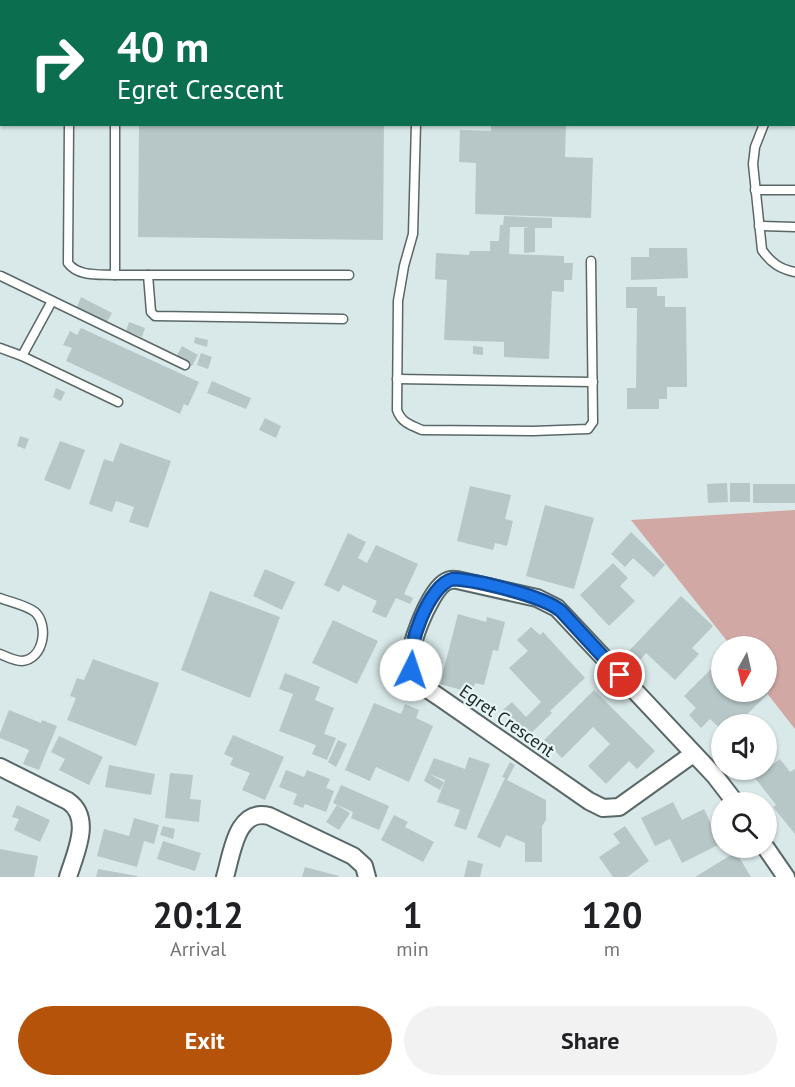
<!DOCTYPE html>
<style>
:root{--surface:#fff;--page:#f2f2f2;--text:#202124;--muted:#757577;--accent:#b45309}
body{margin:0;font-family:"PT Sans",sans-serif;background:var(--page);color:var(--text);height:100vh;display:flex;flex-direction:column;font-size:22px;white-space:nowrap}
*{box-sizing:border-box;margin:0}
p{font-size:20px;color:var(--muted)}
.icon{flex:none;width:33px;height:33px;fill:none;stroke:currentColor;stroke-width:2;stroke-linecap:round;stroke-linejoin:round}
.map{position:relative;height:877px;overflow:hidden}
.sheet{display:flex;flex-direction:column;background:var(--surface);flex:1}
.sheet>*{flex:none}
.hud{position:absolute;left:0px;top:0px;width:795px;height:126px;box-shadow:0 2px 4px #0004;background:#0b6e4f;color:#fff;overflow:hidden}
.needle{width:39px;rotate:188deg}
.fabs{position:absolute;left:711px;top:636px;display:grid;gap:12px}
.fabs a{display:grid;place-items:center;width:66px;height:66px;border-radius:50%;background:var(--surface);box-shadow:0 2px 4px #0004;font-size:30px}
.pin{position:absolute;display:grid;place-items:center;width:51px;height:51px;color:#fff;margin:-26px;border:3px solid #fff;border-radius:50%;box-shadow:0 2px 6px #0007}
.me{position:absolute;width:66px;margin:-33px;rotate:4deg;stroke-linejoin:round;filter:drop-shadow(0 0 4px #0008)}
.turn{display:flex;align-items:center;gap:21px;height:126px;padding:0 18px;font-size:27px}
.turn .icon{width:78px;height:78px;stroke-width:2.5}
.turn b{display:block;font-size:42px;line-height:51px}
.eta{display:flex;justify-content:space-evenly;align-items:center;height:102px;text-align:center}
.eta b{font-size:36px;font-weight:800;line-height:42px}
.action{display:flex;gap:12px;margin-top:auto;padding:12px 18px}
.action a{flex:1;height:69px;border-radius:36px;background:var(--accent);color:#fff;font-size:24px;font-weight:800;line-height:69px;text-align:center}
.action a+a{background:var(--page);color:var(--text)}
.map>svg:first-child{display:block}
.green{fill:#d1a8a4}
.building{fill:#b7c7c7}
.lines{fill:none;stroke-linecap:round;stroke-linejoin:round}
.service-casing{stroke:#596867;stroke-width:11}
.minor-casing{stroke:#596867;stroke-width:20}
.service{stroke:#fff;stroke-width:8}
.minor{stroke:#fff;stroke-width:16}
.route-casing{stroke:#114b97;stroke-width:15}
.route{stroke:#1a73e8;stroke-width:10}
.labels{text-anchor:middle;stroke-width:4.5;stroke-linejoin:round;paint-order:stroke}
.street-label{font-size:18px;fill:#212727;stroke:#e6f6f6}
</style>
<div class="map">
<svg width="795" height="877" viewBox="0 0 795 877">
<rect width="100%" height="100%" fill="#d9e9e9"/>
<!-- green -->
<path class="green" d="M795,510v219l-29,-37v-46h-35l-100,-126z"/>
<!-- building -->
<g class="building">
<path d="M139,124h245l-1,116 -245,-3z"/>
<path d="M491,124h75l-1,33 28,1 -2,60 -116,-4 1,-51 -17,-1 1,-32 31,1z"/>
<path d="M504,216l48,2v10h-17v24l-11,1v-25l6,-1h-20l-1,27 55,2v7h9l-1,17h-8v12l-12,-1 -3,68 -45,-2v-15l-60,-2 3,-60 -12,-1 1,-26 33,2 1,-4h20v-10h9l1,-16h3z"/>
<path d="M649,248h38l1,30 -57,2v-23h18z"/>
<path d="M626,287h31v9h8v11h21l1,80h-20v12h-8v10h-32v-21h9l1,-80h-11z"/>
<path d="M81,297l31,16 -5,9 -30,-15z"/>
<path d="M129,322l16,6 -3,9 -16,-6z"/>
<path d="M81,328l118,54 -11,24 -4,-2 -4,10 -114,-53 6,-13 -9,-3 7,-14 7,4z"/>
<path d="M195,337l13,3 -1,7 -13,-4z"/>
<path d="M182,346l16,9 -6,11 -16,-9z"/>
<path d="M473,346l10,1v8l-10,-1z"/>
<path d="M201,353l11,4 -4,12 -11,-4z"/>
<path d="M212,381l39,17 -5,11 -39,-16z"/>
<path d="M56,388l9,4 -4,9 -8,-4z"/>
<path d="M265,418l16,8 -5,12 -17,-8z"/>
<path d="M20,436l9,3 -4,10 -8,-3z"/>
<path d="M60,441l25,9 -15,40 -26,-10z"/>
<path d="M120,443l51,18 -23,67 -19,-6 5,-15 -18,-6 -4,11 -23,-8 15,-45 9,3z"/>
<path d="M727,483l1,19 -20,1 -1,-19z"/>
<rect x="730" y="483" width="20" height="19"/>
<rect x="753" y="484" width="42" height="19"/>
<path d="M470,486l41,9 -6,24 8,2 -6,25 -12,-3 -2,7 -36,-9z"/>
<path d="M545,505l49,13 -20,71 -48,-13z"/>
<path d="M631,532l34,33 -11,12 -21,-19 -8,9 -14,-13z"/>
<path d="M348,533l18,9 -8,16 9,5 9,-18 42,19 -14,30 9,4 -3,6 -14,-6 -10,20 -14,-6 5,-11 -34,-16 -4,7 -15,-7z"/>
<path d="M613,563l15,15 -8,8 15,15 -26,25 -29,-31z"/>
<path d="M265,569l30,13 -13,28 -29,-14z"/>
<path d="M210,591l70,26 -30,81 -69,-28z"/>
<path d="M681,596l32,30 -21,22 7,6 -24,26 -29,-27 -7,8 -10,-10z"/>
<path d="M458,614l28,8 1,-5 18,5 -7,29 -5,-1 -9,35 -9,-2 -3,10 -32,-9z"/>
<path d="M333,620l45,21 -21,43 -45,-21z"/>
<path d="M531,627l9,8 3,-3 42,46 -35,33 2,2 -24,23 -25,-26 9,-8 14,15 15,-15 -32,-34 19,-17 -11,-11z"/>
<path d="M722,658v34h44v-3l4,3 -33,32h-15v6l-12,-11 -9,9 -12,-13 7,-7 -12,-12z"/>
<path d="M93,659l66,24 -23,63 -69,-26 9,-22 -6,-2 7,-18 7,2z"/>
<path d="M285,673l35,14 -5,13 19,8 -10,26 12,4 -9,22 -15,-6 4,-9 -37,-14 14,-37 -14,-5z"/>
<path d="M594,690l61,61 -18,18 -8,-8 -23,23 -18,-18 22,-22 -17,-17 -31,31 -18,-18z"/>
<path d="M374,703l27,11 4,-10 14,6 -3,8 17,8 -24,56 -33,-15 -6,14 -25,-11z"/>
<path d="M9,710l32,13 1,-3 15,6 -18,44 -16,-6 6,-14 -29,-12v-5z"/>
<path d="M233,735l51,22 -19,43 -23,-10 8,-17 -20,-8 3,-7 -9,-4z"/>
<path d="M59,736l44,21 -14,28 -30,-15 6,-11 -14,-7z"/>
<path d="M338,740l9,4 -11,23 -8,-5z"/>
<path d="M469,757l21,7 -24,66 -12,-4 6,-16 -23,-8 8,-22 -16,-6 15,8 -4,8 -16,-9 10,-23 31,11z"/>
<path d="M780,759l10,13 5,-3v65l-22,-27 3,-2 -21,-27z"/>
<path d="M510,762l5,3 -8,15 39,20v20l-4,6v36h-17v-19l-19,-8 -6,13 -23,-11 28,-59 -3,-1z"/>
<path d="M109,765l46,9 -4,21 -46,-8z"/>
<path d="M286,770l18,7 3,-7 23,9 -4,9 8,3 -8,21 -21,-8 -2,4 -10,-4 4,-10 -18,-7z"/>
<path d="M170,773l23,2 -3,24 11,1 -2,22 -34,-4z"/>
<path d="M341,785l48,21 -10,24 -28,-12 2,-6 -20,-9z"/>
<path d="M673,802l9,18 22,-11 8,17 7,-4 3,5v16l-40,20 -12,-24 -15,7 -14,-28z"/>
<path d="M17,805l33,15 -10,22 -26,-12 5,-11 -7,-2z"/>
<path d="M337,805l13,8 -11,17 -13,-8z"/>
<path d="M394,815l14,7 -3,5 29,15 -11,20 -42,-22z"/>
<path d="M134,818l25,7 -5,19 -10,-3 -7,26 -40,-11 7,-27 25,7z"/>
<path d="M163,826l12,3 -2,10 -13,-4z"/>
<path d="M625,826l24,35 -22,16h-14l-14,-20 21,-14 -7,-9z"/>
<path d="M163,841l38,12 -6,18 -38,-12z"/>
<path d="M0,849l38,7 -4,21h-34z"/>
<path d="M736,852l15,25h-56z"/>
<path d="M468,860l15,4 -3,13h-16z"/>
<path d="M305,867l34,9 -1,1h-36z"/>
<path d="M98,869l39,7v1h-41z"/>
</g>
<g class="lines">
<defs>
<g id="service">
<path d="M133,2v-2"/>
<path d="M249,2v-2"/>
<path d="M423,2v-2"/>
<path d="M794,39l1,-5"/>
<path d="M794,93h1"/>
<path d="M69,124l-1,139c10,14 32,11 47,12"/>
<path d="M115,124v151h234"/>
<path d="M416,124l-3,110 -9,32 -6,35 -1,109c4,12 13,15 25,20l111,1 55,-2 5,-7 -2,-161"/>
<path d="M764,124l-9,23 -2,17 9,86c9,13 18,19 33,22"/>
<path d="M755,190h40"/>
<path d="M759,226l36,1"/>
<path d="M148,275l3,37 4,4 188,3"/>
<path d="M1,276l184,89"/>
<path d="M0,348l22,8 96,46"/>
<path d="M22,356l30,-55"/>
<path d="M397,379l196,3"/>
<path d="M0,598c10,4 26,7 35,14 14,13 9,47 -13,49 -7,0 -15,-4 -22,-7"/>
</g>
<g id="minor">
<path d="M693,754l-74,53 -16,1 -14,-7 -147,-102c-11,-8 -27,-16 -31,-29 -6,-19 18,-76 33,-87 4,-3 8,-4 13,-3l80,18 20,10 158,168 20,26"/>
<path d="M0,767l68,34c25,17 7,53 0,76"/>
<path d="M766,848l20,29"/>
<path d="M225,877c7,-23 11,-69 44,-61l84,40 11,10 3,11"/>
</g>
</defs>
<!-- service casing -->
<use href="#service" class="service-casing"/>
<!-- minor casing -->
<use href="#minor" class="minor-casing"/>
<!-- service -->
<use href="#service" class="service"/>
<!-- minor -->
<use href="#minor" class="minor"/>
</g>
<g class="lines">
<defs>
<path id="route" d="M411,670c-5,-22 18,-86 42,-91 23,1 91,17 108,32l59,64"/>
</defs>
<!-- route casing -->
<use href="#route" class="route-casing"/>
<!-- route -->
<use href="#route" class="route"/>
</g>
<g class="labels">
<!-- street labels -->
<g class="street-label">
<text transform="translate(507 721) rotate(35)" y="6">Egret Crescent</text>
</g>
</g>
</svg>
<div class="fabs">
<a><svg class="needle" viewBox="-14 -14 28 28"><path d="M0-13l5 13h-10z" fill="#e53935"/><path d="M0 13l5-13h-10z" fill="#757577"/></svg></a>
<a><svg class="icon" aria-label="sound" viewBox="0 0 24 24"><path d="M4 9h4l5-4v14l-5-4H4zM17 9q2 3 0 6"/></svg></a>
<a><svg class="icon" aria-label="search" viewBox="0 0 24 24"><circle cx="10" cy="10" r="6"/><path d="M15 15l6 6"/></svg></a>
</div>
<div class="pin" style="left:620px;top:675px;background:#d93025"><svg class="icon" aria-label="arrive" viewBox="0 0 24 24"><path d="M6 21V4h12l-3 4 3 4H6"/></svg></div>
<svg class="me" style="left:411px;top:670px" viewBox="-20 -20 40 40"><circle r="19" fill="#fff"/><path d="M0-13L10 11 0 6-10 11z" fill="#1a73e8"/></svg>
<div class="hud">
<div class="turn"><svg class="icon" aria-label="right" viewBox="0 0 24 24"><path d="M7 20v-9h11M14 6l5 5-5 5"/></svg><div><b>40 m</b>Egret Crescent</div></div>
</div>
</div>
<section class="sheet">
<div class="eta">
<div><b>20:12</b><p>Arrival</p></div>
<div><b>1</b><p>min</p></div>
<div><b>120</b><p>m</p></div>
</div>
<div class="action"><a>Exit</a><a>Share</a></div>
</section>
